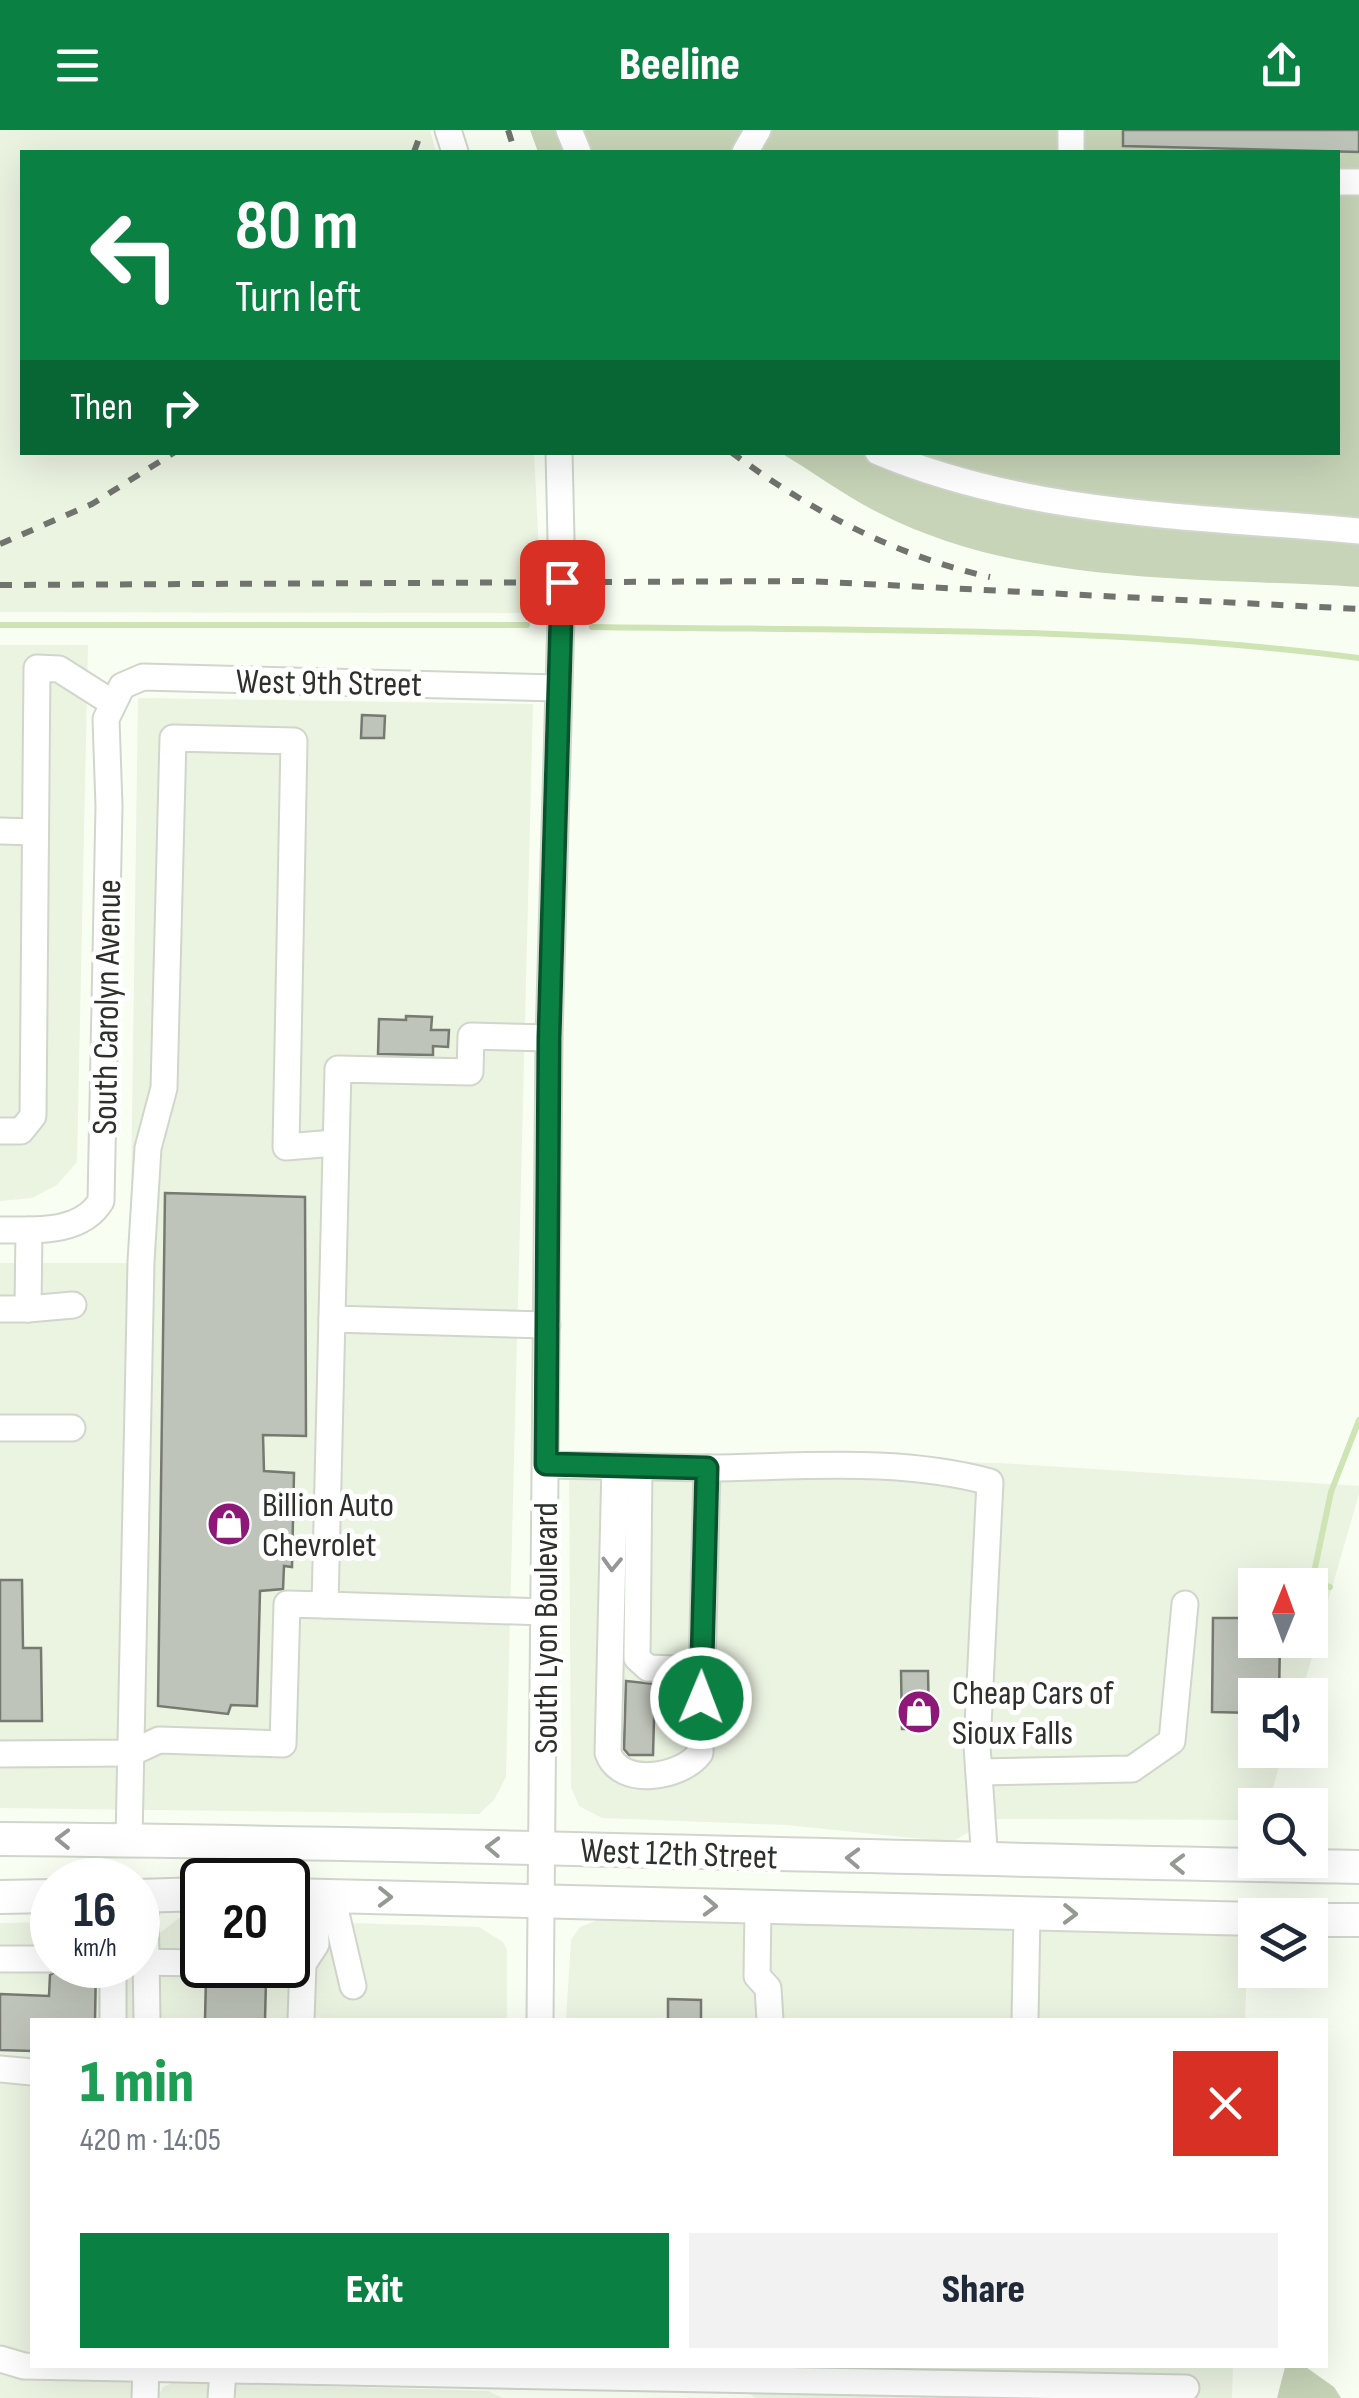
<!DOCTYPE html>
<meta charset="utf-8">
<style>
:root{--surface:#fff;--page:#f2f2f3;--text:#1f2937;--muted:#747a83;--accent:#0b8043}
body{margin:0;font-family:"Sofia Sans Condensed",sans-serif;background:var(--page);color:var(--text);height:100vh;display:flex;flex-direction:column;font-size:38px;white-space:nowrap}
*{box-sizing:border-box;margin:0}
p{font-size:32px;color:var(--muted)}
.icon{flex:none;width:55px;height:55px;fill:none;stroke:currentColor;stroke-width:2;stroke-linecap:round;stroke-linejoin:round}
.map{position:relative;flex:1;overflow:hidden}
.side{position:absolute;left:30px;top:1888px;width:1298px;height:350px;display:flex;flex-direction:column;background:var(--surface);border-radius:0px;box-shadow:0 10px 40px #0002}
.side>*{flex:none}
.hud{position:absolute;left:20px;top:20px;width:1320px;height:305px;border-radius:0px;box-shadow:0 10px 40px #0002;background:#0b8043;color:#fff;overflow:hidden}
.needle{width:65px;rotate:1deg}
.buttons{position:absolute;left:1238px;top:1438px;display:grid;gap:20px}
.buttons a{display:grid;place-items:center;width:90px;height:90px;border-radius:0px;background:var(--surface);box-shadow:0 10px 40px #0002;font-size:50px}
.speed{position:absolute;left:30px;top:1728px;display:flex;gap:20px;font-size:50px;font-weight:700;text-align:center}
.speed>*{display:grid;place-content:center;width:130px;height:130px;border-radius:50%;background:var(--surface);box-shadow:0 10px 40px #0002;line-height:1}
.speed small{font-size:25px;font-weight:400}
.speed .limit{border:5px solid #111;border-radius:15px;background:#fff;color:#111}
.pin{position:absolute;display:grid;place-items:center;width:85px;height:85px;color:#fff;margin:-42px;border-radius:20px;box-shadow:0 5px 15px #0006}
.me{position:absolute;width:110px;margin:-55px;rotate:1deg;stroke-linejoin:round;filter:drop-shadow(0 0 8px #0008)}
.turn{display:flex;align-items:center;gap:35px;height:210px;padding:0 50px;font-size:45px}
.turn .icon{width:130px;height:130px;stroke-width:2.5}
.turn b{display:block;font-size:70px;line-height:85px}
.then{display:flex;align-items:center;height:95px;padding:0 50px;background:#0003;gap:20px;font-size:38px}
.round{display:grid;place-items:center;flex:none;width:105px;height:105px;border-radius:0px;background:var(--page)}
.head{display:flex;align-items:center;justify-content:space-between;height:170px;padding:0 50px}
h1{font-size:60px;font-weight:800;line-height:75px;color:#1e9e55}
.cta{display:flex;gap:20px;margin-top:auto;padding:20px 50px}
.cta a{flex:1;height:115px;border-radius:0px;background:var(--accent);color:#fff;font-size:40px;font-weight:800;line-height:115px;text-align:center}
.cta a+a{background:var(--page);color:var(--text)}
header{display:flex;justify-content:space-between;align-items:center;height:130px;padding:0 50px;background:var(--accent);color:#fff;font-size:45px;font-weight:800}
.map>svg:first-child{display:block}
.built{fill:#ebf3e1;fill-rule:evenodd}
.green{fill:#c7d4b7}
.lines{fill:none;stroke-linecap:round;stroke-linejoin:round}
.stream{stroke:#cee4b4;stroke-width:6}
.building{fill:#bfc4ba;stroke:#767a71;stroke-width:2.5}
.minor-casing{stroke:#d1d6cc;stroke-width:29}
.major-casing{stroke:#d1d6cc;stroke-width:36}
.minor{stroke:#fff;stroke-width:25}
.major{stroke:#fff;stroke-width:32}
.rail{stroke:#71746e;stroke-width:6;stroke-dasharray:12 12;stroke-linecap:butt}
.oneway{stroke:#969896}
.route-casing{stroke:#07532c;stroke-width:25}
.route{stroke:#0b8043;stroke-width:18}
.labels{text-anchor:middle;stroke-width:10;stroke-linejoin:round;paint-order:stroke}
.street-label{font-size:35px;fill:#2e302c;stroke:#fff}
.poi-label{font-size:35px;fill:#2e302c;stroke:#fff;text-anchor:start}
</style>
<header><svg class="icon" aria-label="menu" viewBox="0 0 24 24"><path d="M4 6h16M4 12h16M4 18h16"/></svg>Beeline<svg class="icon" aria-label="share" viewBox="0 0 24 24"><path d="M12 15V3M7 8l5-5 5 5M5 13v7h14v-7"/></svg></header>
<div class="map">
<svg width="1359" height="2268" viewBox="0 0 1359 2268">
<rect width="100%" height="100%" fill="#f9fef3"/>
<!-- built -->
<g class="built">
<path d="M0,0h430l6,22h-414v300l512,1 8,160 -542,-1z"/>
<path d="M0,515h88l-11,517 -20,23 -25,13 -32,3z"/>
<path d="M138,568l395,6 -27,1073 -12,23 -15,14 -479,-6v-545h130z"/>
<path d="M569,1324l431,9 359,23v8l-58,201h-46v55h29l-16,55h-13v15l-265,-1 -36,22 -22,-1 -146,-15 -184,-7 -23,-12 -8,-19zM1255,1455h55v55h-55z"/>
<path d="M179,1788l23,1v46h86v-44l191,6 24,15 4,8v70h-347v-87z"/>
<path d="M598,1790l650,16 -3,84h-679l5,-80 9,-13z"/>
<path d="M52,1792v43h81l2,55h-103v345h99v33h-131v-475z"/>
<path d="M749,2235h484l-1,33h-477l-6,-5z"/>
<path d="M174,2252l314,9 15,7h-346l6,-11z"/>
</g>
<!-- green -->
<g class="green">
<path d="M530,0h829v457c-159,-10 -335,0 -480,-74 -34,-17 -66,-41 -98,-60l557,-1v-300h-800z"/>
<path d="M1303,2235l31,22 7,11h-64l8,-31z"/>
</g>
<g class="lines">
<!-- stream -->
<g class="stream">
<path d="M0,495h527"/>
<path d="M592,497c255,4 514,-2 767,31"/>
<path d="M1330,1457l-18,-5 19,-90 28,-72"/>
</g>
</g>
<!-- building -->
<g class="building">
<path d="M1123,0h236v22l-236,-6z"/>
<path d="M362,585l23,1 -1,22h-23z"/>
<path d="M406,886l26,1 -1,13h18l-1,17 -15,-1v9l-55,-1 1,-35 27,1z"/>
<path d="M165,1063l140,4 1,239 -43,-1 1,36 30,2 -2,94 -8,-1 -1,23 -23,2 -3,115 -26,-1 -3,9 -70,-8z"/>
<path d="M0,1450h22l1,68h18l1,73h-42z"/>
<path d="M1213,1488h42v22h25l-1,55h-24v18l-43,-1z"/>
<path d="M901,1541h27l1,58h-27z"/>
<path d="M626,1551l29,3 -2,71h-24l-5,-6z"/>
<path d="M65,1835h31l-1,55h-63v31l-32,-1v-56l49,2 1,-21z"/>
<path d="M206,1848l60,2 -1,40h-60z"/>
<path d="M668,1869l33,1v20h-33z"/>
</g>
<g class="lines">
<defs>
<g id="minor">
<path d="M448,0l7,22"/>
<path d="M569,0l9,22"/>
<path d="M745,22l13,-22"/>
<path d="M1071,22v-22"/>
<path d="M1338,52h21"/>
<path d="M878,322c152,64 319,64 481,79"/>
<path d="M0,701l35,1"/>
<path d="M0,1001h21l12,-15 4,-448 22,1 52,33"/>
<path d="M0,1100c35,0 81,4 101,-29l8,-395 -3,-87 16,-33 21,-9 414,11"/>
<path d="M29,1100l-1,79 45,-4"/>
<path d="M0,1179h28"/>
<path d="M332,1189l215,6"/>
<path d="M0,1298h72"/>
<path d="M546,1335l161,3 -7,285c-18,25 -80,35 -92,0l7,-287"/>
<path d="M639,1337l-2,191 11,10 54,2"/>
<path d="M707,1338c94,-1 191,-11 283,14l-13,264 8,116"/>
<path d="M325,1475l220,7"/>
<path d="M0,1624l131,-1 28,-13 124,4 4,-140 38,1 13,-536 132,3 1,-36 78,2"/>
<path d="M979,1642l153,-3 40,-28 13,-137"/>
<path d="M129,1710l12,-579 7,-113 16,-60 9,-350 121,3 -8,406 49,-4"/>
<path d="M145,1765l2,125"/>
<path d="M332,1766l21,90"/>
<path d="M758,1778l-1,68 11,12 2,32"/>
<path d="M0,1829h50"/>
<path d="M138,1832l64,1"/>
<path d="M113,1890v-55"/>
<path d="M301,1890l2,-56 13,-20 -2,-48"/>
<path d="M540,1890l9,-982 13,-456 -3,-130"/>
<path d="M1025,1890l2,-107"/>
<path d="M0,1939l32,3"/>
<path d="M0,2229l24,7 1162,22"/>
<path d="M145,2268l1,-33"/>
<path d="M221,2268l2,-27"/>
</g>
<g id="major">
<path d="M0,1709c453,4 906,20 1359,28"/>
<path d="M288,1765l967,24"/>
<path d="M138,1766l64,-2"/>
<path d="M0,1767l52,-1"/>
<path d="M1310,1790h49"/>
</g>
</defs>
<!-- minor casing -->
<use href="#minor" class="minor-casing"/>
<!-- major casing -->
<use href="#major" class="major-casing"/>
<!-- minor -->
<use href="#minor" class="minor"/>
<!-- major -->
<use href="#major" class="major"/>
<!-- rail -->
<g class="rail">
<path d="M508,0l7,22"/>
<path d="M414,22l8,-22"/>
<path d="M731,322c78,58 164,104 259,125"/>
<path d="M0,414l92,-40 83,-52"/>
<path d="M0,455l807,-4 552,28"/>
</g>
</g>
<!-- one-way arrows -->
<defs><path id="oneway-chevron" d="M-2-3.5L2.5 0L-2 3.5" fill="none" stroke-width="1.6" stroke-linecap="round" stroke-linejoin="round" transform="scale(2.5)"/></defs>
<g class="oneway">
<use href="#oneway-chevron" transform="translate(612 1434) rotate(92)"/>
<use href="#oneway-chevron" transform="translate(63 1709) rotate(-179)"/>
<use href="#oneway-chevron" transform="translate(493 1717) rotate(-178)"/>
<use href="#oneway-chevron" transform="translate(853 1728) rotate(-178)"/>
<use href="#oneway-chevron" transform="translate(1178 1734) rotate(-179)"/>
<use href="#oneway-chevron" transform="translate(385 1767) rotate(1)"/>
<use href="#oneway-chevron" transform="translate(710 1776) rotate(2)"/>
<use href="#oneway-chevron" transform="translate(1070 1784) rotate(1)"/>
</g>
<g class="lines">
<defs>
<path id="route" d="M562,452l-13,456 -3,426 161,4 -6,230"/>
</defs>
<!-- route casing -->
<use href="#route" class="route-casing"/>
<!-- route -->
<use href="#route" class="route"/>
</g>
<!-- icons -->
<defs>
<symbol id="shop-disc" viewBox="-11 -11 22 22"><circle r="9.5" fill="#8e1878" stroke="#fff"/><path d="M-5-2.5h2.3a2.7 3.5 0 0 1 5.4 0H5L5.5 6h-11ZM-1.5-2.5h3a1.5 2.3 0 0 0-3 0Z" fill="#fff"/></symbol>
</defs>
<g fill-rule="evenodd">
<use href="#shop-disc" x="204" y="1369" width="50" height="50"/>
<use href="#shop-disc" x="894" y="1557" width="50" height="50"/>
</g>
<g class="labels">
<!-- street labels -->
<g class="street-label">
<text transform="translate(329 552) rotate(1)" y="12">West 9th Street</text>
<text transform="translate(106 877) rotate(-89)" y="12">South Carolyn Avenue</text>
<text transform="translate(545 1498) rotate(-90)" y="12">South Lyon Boulevard</text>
<text transform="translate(679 1723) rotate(2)" y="12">West 12th Street</text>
</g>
<!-- poi labels -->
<g class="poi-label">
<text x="262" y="1386">Billion Auto<tspan x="262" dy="40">Chevrolet</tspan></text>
<text x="952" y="1574">Cheap Cars of<tspan x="952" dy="40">Sioux Falls</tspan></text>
</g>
</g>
</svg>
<div class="buttons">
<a><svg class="needle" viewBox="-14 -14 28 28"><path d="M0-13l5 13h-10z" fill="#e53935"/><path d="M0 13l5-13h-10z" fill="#747a83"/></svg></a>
<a><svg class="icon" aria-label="sound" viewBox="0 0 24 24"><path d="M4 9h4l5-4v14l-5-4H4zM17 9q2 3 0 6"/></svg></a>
<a><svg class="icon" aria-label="search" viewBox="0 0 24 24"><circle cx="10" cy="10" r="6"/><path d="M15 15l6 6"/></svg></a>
<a><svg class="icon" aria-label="layers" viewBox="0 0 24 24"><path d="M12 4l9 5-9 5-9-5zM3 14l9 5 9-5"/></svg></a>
</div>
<div class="speed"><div>16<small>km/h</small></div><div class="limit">20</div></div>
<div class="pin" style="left:562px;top:452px;background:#d93025"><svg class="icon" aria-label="arrive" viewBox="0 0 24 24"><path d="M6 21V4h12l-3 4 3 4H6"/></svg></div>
<svg class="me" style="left:701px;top:1568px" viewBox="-20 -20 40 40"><circle r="17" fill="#0b8043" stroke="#fff" stroke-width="3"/><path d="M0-11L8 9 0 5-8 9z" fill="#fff"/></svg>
<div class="hud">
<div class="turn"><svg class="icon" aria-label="left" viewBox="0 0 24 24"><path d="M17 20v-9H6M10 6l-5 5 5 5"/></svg><div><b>80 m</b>Turn left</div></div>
<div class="then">Then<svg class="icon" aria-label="right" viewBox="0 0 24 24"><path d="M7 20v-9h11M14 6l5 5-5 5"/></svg></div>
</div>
<section class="side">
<div class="head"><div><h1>1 min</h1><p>420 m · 14:05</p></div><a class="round" style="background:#d93025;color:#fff"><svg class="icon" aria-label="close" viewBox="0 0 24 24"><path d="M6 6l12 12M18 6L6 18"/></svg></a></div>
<div class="cta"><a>Exit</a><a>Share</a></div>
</section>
</div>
